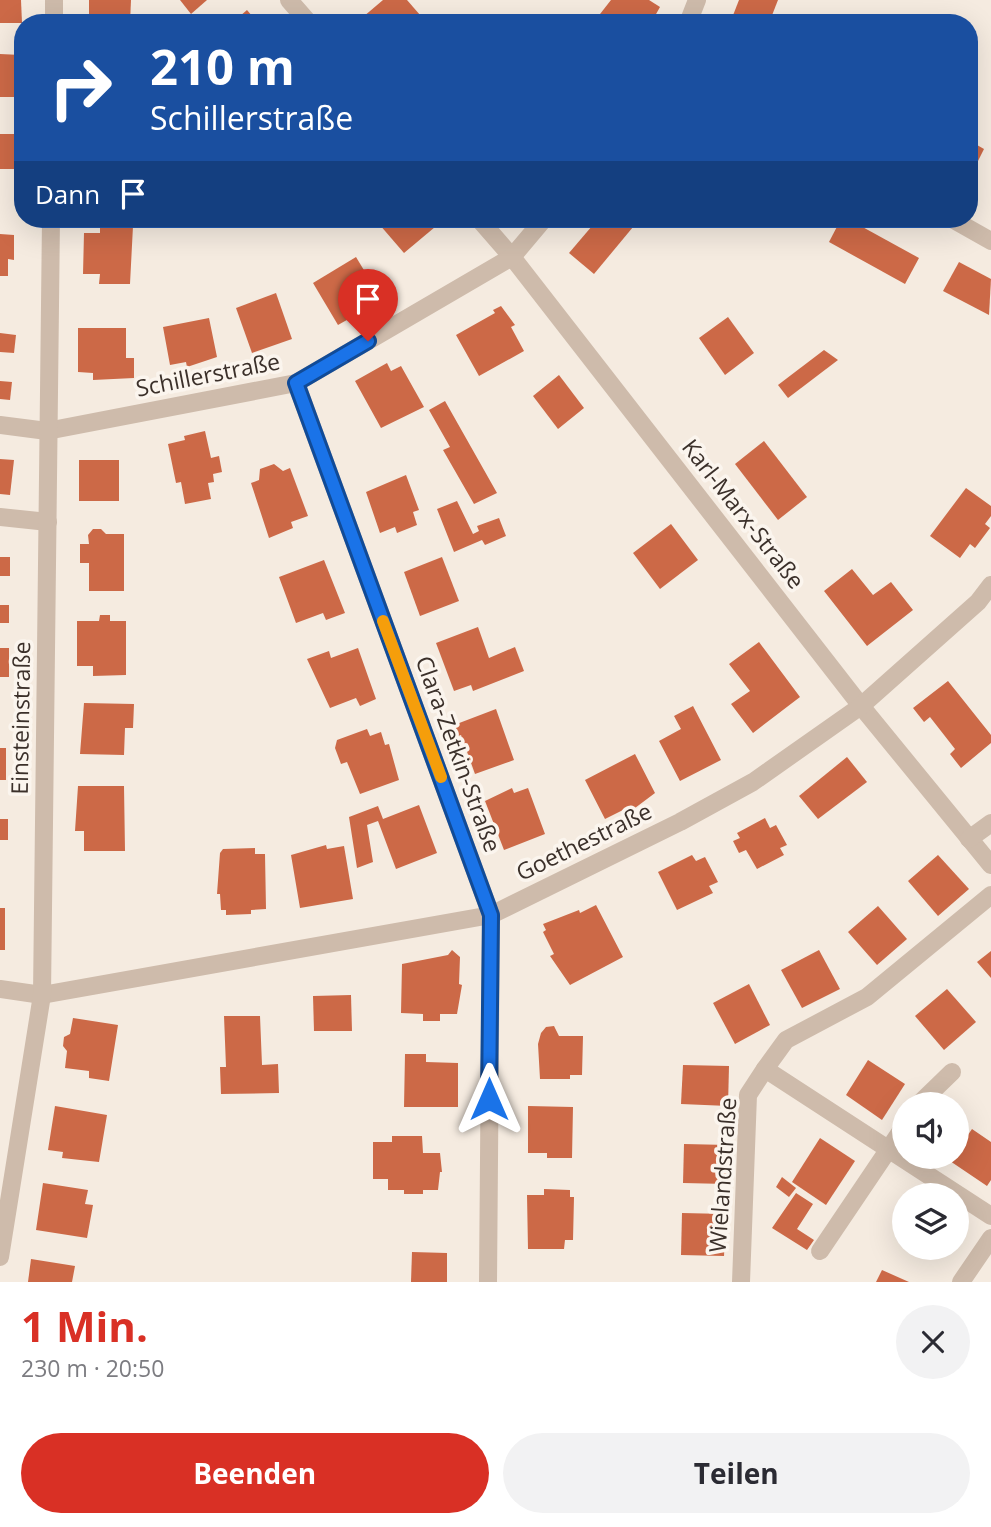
<!DOCTYPE html>
<html lang="de">
<meta charset="utf-8">
<style>
:root{--surface:#fff;--page:#f2f2f3;--text:#2b2b33;--muted:#7c7c81;--accent:#d93025}
body{margin:0;font-family:"Open Sans",sans-serif;background:var(--page);color:var(--text);height:100vh;display:flex;flex-direction:column;font-size:26px;white-space:nowrap}
*{box-sizing:border-box;margin:0}
p{font-size:23px;color:var(--muted)}
.icon{flex:none;width:38px;height:38px;fill:none;stroke:currentColor;stroke-width:2;stroke-linecap:round;stroke-linejoin:round}
.map{position:relative;height:1282px;overflow:hidden}
.details{display:flex;flex-direction:column;background:var(--surface);flex:1}
.details>*{flex:none}
.banner{position:absolute;left:14px;top:14px;width:964px;height:214px;border-radius:28px;box-shadow:0 7px 28px #0002;background:#1a4fa0;color:#fff;overflow:hidden}
.tools{position:absolute;left:892px;top:1092px;display:grid;gap:14px}
.tools a{display:grid;place-items:center;width:77px;height:77px;border-radius:50%;background:var(--surface);box-shadow:0 7px 28px #0002;font-size:35px}
.pin{position:absolute;display:grid;place-items:center;width:60px;height:60px;color:#fff;margin:-72px -30px;border-radius:50% 50% 50% 0;rotate:-45deg;box-shadow:0 0 7px #0007}
.pin .icon{rotate:45deg}
.me{position:absolute;width:77px;margin:-38px;rotate:0deg;stroke-linejoin:round;filter:drop-shadow(0 0 5px #0008)}
.turn{display:flex;align-items:center;gap:24px;height:147px;padding:0 21px;font-size:32px}
.turn .icon{width:91px;height:91px;stroke-width:2.5}
.turn b{display:block;font-size:49px;line-height:60px}
.then{display:flex;align-items:center;height:66px;padding:0 21px;background:#0003;gap:14px;font-size:26px}
.round{display:grid;place-items:center;flex:none;width:74px;height:74px;border-radius:37px;background:var(--page)}
.summary{display:flex;align-items:center;justify-content:space-between;height:119px;padding:0 21px}
h1{font-size:42px;font-weight:700;line-height:52px;color:var(--accent)}
.action{display:flex;gap:14px;margin-top:auto;padding:14px 21px}
.action a{flex:1;height:80px;border-radius:42px;background:var(--accent);color:#fff;font-size:28px;font-weight:700;line-height:80px;text-align:center}
.action a+a{background:var(--page);color:var(--text)}
.map>svg:first-child{display:block}
.building{fill:#cc6947}
.lines{fill:none;stroke-linecap:round;stroke-linejoin:round}
.minor{stroke:#cebbab;stroke-width:18}
.route-casing{stroke:#114b97;stroke-width:18}
.route{stroke:#1a73e8;stroke-width:12}
.slow{stroke:#f59e0b;stroke-width:12}
.labels{text-anchor:middle;stroke-width:7;stroke-linejoin:round;paint-order:stroke}
.street-label{font-size:23px;fill:#3b302a;stroke:#fbf5ee}
</style>
<div class="map">
<svg width="991" height="1282" viewBox="0 0 991 1282">
<rect width="100%" height="100%" fill="#f5ebe0"/>
<!-- building -->
<g class="building">
<path d="M0,0h21l1,23h-22z"/>
<path d="M89,0h42l-1,23h-41z"/>
<path d="M180,0h27l-16,14z"/>
<path d="M383,0h24l20,23h-58l-6,-6z"/>
<path d="M611,0h38l11,7 -9,16h-58z"/>
<path d="M739,0h39l-9,23h-39z"/>
<path d="M247,10l11,13h-26z"/>
<path d="M0,54l21,1v42h-21z"/>
<path d="M0,134h15l-1,35h-14z"/>
<path d="M970,141l14,8 -14,28z"/>
<path d="M385,219h43l7,8 -31,26 -25,-29z"/>
<path d="M598,219h37l3,2 -44,53 -25,-21z"/>
<path d="M841,219h7l71,39 -14,26 -76,-42z"/>
<path d="M100,226h33l-3,58h-31l1,-10h-17l1,-41h16z"/>
<path d="M0,234l14,1v25l-6,-1v17h-8z"/>
<path d="M356,257l26,43 -44,25 -25,-42z"/>
<path d="M959,262l32,17 -2,36 -46,-24z"/>
<path d="M276,293l16,46 -40,14 -16,-45z"/>
<path d="M501,306l14,19 -4,2 13,24 -45,25 -23,-41 39,-22 -2,-3z"/>
<path d="M728,317l26,36 -29,22 -26,-37z"/>
<path d="M209,318l8,39 -30,10 -1,-5 -16,3 -7,-38z"/>
<path d="M78,328h48v30h8v20l-41,2v-7l-15,-1z"/>
<path d="M0,333l16,2 -2,18 -14,-1z"/>
<path d="M824,350l14,10 -50,38 -10,-13z"/>
<path d="M387,363l4,8 10,-5 23,41 -43,21 -26,-47z"/>
<path d="M559,375l25,33 -26,21 -25,-33z"/>
<path d="M0,381l12,1 -2,18 -10,-1z"/>
<path d="M445,401l52,92 -23,11 -31,-54 7,-3 -21,-37z"/>
<path d="M205,431l6,27 8,-2 3,16 -9,2 1,8 -6,1 3,16 -26,5 -4,-22 -5,1 -8,-39 17,-4 -1,-4z"/>
<path d="M764,441l43,56 -29,23 -43,-56z"/>
<path d="M0,459l14,1 -4,35 -10,-1z"/>
<rect x="79" y="460" width="40" height="41"/>
<path d="M274,464l9,7 7,-3 18,48 -17,6 2,6 -24,10 -18,-55 8,-3 1,-11z"/>
<path d="M406,475l13,35 -6,2 4,13 -20,8 -2,-6 -15,6 -14,-41z"/>
<path d="M966,488l25,18v10l-6,8 5,4 -15,20 -5,-4 -10,14 -30,-22z"/>
<path d="M457,501l16,33 6,-3 -2,-5 22,-8 7,18 -21,9 -3,-5 -28,12 -17,-43z"/>
<path d="M671,524l27,36 -38,29 -27,-36z"/>
<path d="M93,529h8l5,5h18v57h-35v-28h-9v-19h9l-1,-9z"/>
<rect x="0" y="557" width="10" height="19"/>
<path d="M442,557l17,44 -39,15 -16,-44z"/>
<path d="M324,560l21,53 -19,7 -3,-7 -27,10 -17,-46z"/>
<path d="M852,569l21,26 18,-13 22,28 -46,36 -43,-55z"/>
<rect x="0" y="605" width="9" height="18"/>
<path d="M100,615h10v6h16v54l-33,1v-10h-16v-45h22z"/>
<path d="M478,627l11,31 26,-11 9,24 -51,20 -2,-6 -17,6 -18,-48z"/>
<path d="M759,642l41,55 -47,36 -22,-29 19,-13 -21,-27z"/>
<rect x="0" y="648" width="9" height="29"/>
<path d="M358,648l18,51 -16,7 -4,-8 -26,10 -23,-49 22,-8 2,7z"/>
<path d="M948,681l43,54v8l-30,25 -11,-14 5,-5 -25,-32 -6,5 -11,-14z"/>
<path d="M84,703l50,1 -1,24h-8l-1,27 -44,-1z"/>
<path d="M693,706l28,54 -41,21 -21,-40 22,-12 -7,-13z"/>
<path d="M496,709l18,51 -39,14 -14,-39 -3,1 -4,-11z"/>
<path d="M367,729l3,7 11,-4 4,13 4,-1 10,36 -39,14 -13,-32 -6,2 -6,-16 2,-8z"/>
<rect x="0" y="748" width="6" height="32"/>
<path d="M635,754l20,39 -24,18 -2,-4 -24,12 -20,-39z"/>
<path d="M847,757l20,25 -49,37 -19,-23z"/>
<path d="M78,786h46l1,65h-41v-20h-9z"/>
<path d="M512,788l2,5 14,-5 17,46 -41,16 -19,-49z"/>
<path d="M419,805l18,48 -41,16 -18,-48 -11,4 6,37 -16,6 -8,-51 29,-11 5,13z"/>
<path d="M765,818l5,10 6,-3 11,20 -7,3 4,7 -27,14 -11,-19 -7,3 -6,-12 7,-3 -3,-5z"/>
<rect x="0" y="819" width="8" height="21"/>
<path d="M326,845l1,4 17,-3 9,53 -53,9 -9,-53z"/>
<path d="M255,848v6h10l1,55 -15,1v4l-25,1v-5h-5l-1,-16h-3l3,-41 3,-4z"/>
<path d="M692,855l4,6 9,-4 13,25 -9,4 4,7 -36,17 -19,-38z"/>
<path d="M938,855l31,34 -31,27 -30,-35z"/>
<path d="M596,905l27,52 -53,28 -20,-29 4,-2 -11,-22 3,-2 -3,-6 36,-14 1,3z"/>
<path d="M878,906l29,33 -30,26 -29,-33z"/>
<rect x="0" y="908" width="5" height="42"/>
<path d="M452,950l8,7 -1,27 3,1 -5,29h-17v7h-17v-7l-22,-1 1,-49 46,-9z"/>
<path d="M819,950l21,39 -38,19 -21,-38z"/>
<path d="M991,951v27l-14,-16z"/>
<path d="M749,984l21,41 -35,19 -22,-41z"/>
<path d="M947,989l29,33 -32,28 -29,-34z"/>
<path d="M351,995l1,36h-38l-1,-35z"/>
<path d="M224,1016h36l2,49 16,-1 1,29 -58,1 -1,-27h6z"/>
<path d="M73,1018l45,7 -9,56 -20,-3v-7l-24,-3 2,-17 -4,-5 1,-9 6,-3z"/>
<path d="M554,1026l5,10h24l-1,39h-12v4h-30l-2,-35 3,-11 5,-6z"/>
<path d="M405,1054h21v8l32,1v44h-54z"/>
<path d="M868,1060l37,24 -23,36 -36,-25z"/>
<path d="M683,1065l46,1 -1,40 -47,-2z"/>
<path d="M55,1106l52,9 -8,47 -37,-4 1,-6 -15,-2z"/>
<path d="M528,1106l45,1 -1,51h-25v-5h-19z"/>
<path d="M972,1129l19,13v38l-4,6 -37,-25 7,-4v-6z"/>
<path d="M392,1136h30l1,17h17l2,19h-2l-2,18h-15v4h-19v-4h-16v-11h-15v-37h19z"/>
<path d="M820,1138l35,23 -29,44 -34,-23z"/>
<path d="M684,1144l44,1 -1,39 -44,-1z"/>
<path d="M782,1177l14,11 -7,9 -13,-10z"/>
<path d="M43,1183l45,7 -3,14 8,1 -6,33 -51,-8z"/>
<path d="M544,1189l26,1v7h4l-1,43h-8l-1,9h-36l-1,-54h17z"/>
<path d="M796,1193l17,11 -16,25 17,11 -7,10 -35,-22z"/>
<path d="M682,1213l44,1 -2,42 -43,-1z"/>
<path d="M412,1252l35,1v29h-36z"/>
<path d="M31,1259l44,7 -3,16h-44z"/>
<path d="M882,1270l27,12h-33z"/>
</g>
<g class="lines">
<!-- minor -->
<g class="minor">
<path d="M289,0l20,23"/>
<path d="M54,23v-23"/>
<path d="M688,23l9,-23"/>
<path d="M479,219l33,38 349,449 130,159"/>
<path d="M952,219l39,22"/>
<path d="M296,383l195,532 -3,367"/>
<path d="M0,425l47,6 249,-48 216,-126 32,-38"/>
<path d="M0,517l48,5"/>
<path d="M969,839l22,-16"/>
<path d="M0,989l42,6 449,-80 189,-93 73,-40 108,-76 117,-104 13,-17"/>
<path d="M765,1069l226,147"/>
<path d="M919,1104l33,-32"/>
<path d="M820,1251l85,-126"/>
<path d="M0,1257l42,-262 9,-776"/>
<path d="M741,1282l7,-187 17,-26 21,-29 81,-43 124,-102"/>
<path d="M961,1282l30,-44"/>
</g>
</g>
<g class="lines">
<defs>
<path id="route" d="M368,341l-72,42 195,532 -2,184"/>
</defs>
<!-- route casing -->
<use href="#route" class="route-casing"/>
<!-- route -->
<use href="#route" class="route"/>
<!-- slow -->
<path class="slow" d="M383,621l58,156"/>
</g>
<g class="labels">
<!-- street labels -->
<g class="street-label">
<text transform="translate(208 375) rotate(-11)" y="8">Schillerstraße</text>
<text transform="translate(743 514) rotate(52)" y="8">Karl-Marx-Straße</text>
<text transform="translate(21 718) rotate(-89)" y="8">Einsteinstraße</text>
<text transform="translate(458 754) rotate(70)" y="8">Clara-Zetkin-Straße</text>
<text transform="translate(584 842) rotate(-26)" y="8">Goethestraße</text>
<text transform="translate(723 1175) rotate(-86)" y="8">Wielandstraße</text>
</g>
</g>
</svg>
<div class="tools">
<a><svg class="icon" aria-label="sound" viewBox="0 0 24 24"><path d="M4 9h4l5-4v14l-5-4H4zM17 9q2 3 0 6"/></svg></a>
<a><svg class="icon" aria-label="layers" viewBox="0 0 24 24"><path d="M12 4l9 5-9 5-9-5zM3 14l9 5 9-5"/></svg></a>
</div>
<div class="pin" style="left:368px;top:341px;background:#d93025"><svg class="icon" aria-label="arrive" viewBox="0 0 24 24"><path d="M6 21V4h12l-3 4 3 4H6"/></svg></div>
<svg class="me" style="left:489px;top:1099px" viewBox="-20 -20 40 40"><path d="M0-17L14 15 0 8-14 15z" fill="#1a73e8" stroke="#fff" stroke-width="4"/></svg>
<div class="banner">
<div class="turn"><svg class="icon" aria-label="right" viewBox="0 0 24 24"><path d="M7 20v-9h11M14 6l5 5-5 5"/></svg><div><b>210 m</b>Schillerstraße</div></div>
<div class="then">Dann<svg class="icon" aria-label="arrive" viewBox="0 0 24 24"><path d="M6 21V4h12l-3 4 3 4H6"/></svg></div>
</div>
</div>
<section class="details">
<div class="summary"><div><h1>1 Min.</h1><p>230 m · 20:50</p></div><a class="round"><svg class="icon" aria-label="close" viewBox="0 0 24 24"><path d="M6 6l12 12M18 6L6 18"/></svg></a></div>
<div class="action"><a>Beenden</a><a>Teilen</a></div>
</section>
